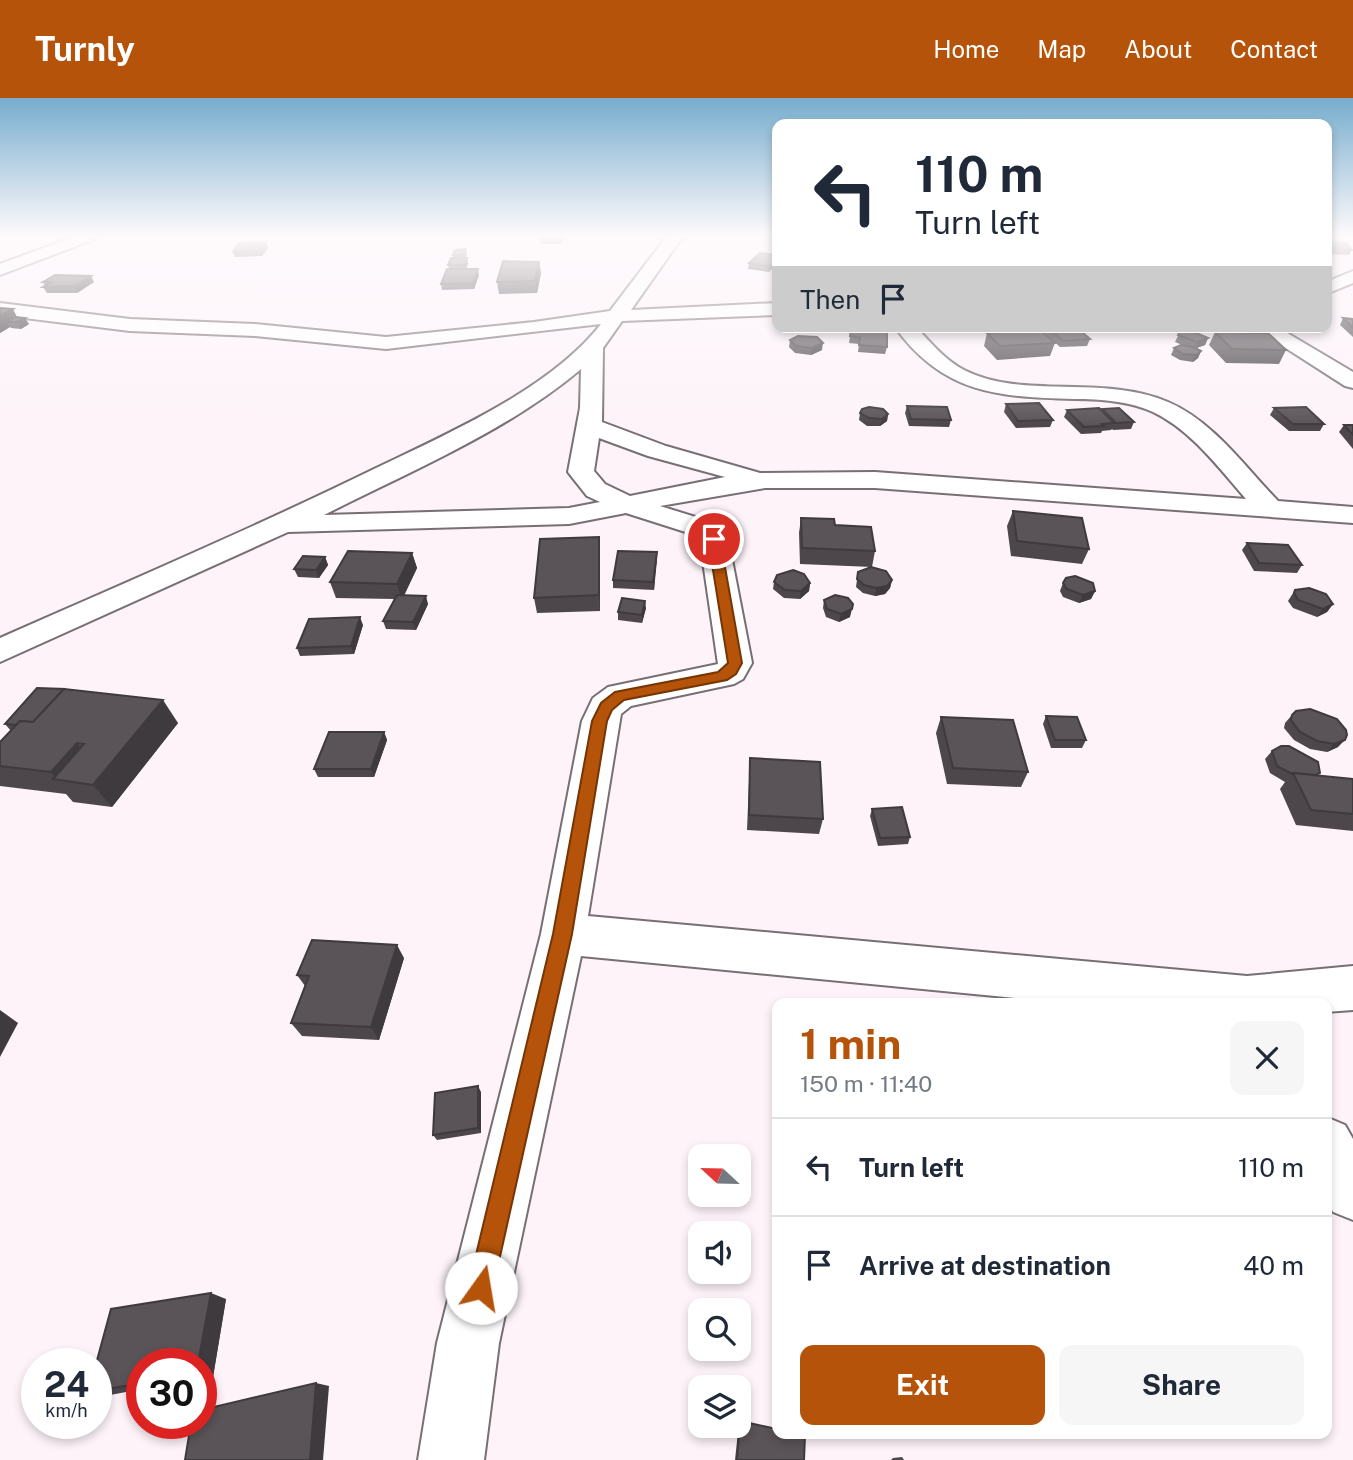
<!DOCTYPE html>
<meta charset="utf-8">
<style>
:root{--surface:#fff;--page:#f6f6f7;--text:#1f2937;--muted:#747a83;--line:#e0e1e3;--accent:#b45309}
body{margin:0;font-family:"Public Sans",sans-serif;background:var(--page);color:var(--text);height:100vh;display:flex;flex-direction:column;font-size:26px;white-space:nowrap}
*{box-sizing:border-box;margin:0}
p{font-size:23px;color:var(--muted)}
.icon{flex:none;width:38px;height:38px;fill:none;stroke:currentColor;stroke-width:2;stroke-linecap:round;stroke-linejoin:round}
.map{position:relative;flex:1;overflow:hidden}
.drawer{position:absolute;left:772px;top:900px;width:560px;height:441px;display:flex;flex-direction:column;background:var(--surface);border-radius:14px;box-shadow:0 4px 10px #0003}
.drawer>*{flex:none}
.top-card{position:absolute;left:772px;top:21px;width:560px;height:214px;border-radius:14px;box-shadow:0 4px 10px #0003;background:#fff;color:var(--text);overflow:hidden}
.needle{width:46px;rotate:292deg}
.buttons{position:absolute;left:688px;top:1046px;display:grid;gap:14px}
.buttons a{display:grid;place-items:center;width:63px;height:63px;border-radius:14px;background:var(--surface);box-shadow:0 4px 10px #0003;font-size:35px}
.speed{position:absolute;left:21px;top:1250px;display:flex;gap:14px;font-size:35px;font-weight:700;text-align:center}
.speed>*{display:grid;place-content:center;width:91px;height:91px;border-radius:50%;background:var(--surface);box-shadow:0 4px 10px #0003;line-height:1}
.speed small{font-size:18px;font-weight:400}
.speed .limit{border:10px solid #d22;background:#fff;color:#111}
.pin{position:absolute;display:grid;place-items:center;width:60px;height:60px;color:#fff;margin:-30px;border:4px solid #fff;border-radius:50%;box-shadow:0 2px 7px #0007}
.me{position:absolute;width:77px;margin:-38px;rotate:13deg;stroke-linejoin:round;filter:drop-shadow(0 0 5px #0008)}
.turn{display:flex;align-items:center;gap:24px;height:147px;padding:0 28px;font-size:32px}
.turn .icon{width:91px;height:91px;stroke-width:2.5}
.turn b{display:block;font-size:49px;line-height:60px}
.then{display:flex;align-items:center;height:66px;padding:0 28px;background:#0003;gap:14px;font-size:26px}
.round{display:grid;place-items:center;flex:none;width:74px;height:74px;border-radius:14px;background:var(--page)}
.summary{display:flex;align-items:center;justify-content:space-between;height:119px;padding:0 28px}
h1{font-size:42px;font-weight:700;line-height:52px;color:var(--accent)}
.action{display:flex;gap:14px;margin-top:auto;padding:14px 28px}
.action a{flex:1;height:80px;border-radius:14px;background:var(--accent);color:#fff;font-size:28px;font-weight:700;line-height:80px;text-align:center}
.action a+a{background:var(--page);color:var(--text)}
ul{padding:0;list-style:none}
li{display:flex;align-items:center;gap:21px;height:98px;padding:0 28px;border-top:2px solid var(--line)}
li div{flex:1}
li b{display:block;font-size:26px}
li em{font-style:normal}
header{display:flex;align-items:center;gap:42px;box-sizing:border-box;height:98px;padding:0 35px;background:var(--accent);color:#fff}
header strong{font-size:33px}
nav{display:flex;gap:38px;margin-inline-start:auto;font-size:24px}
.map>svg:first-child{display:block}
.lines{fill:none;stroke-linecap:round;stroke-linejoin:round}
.minor-casing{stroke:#776f73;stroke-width:4}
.minor{fill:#fff;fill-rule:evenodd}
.wall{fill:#4d474b}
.shaded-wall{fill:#3f3a3d}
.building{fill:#5a5357;stroke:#3f3a3d;stroke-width:2}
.route{fill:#b45309;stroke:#753606;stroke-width:2}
</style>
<header>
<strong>Turnly</strong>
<nav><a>Home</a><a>Map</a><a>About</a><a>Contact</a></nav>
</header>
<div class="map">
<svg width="1353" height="1362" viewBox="0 0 1353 1362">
<rect width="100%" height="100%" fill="#fdf3f9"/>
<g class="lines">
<defs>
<g id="minor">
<path d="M76,138h21l-2,3 -95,36v-11z"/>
<path d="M667,138h16l-52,74 146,-7v12l-155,6 -19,27 -1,74 64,24 94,27 115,-1 371,27c-27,-31 -55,-69 -93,-87 -24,-11 -52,-13 -79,-13 -75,-2 -131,-5 -179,-72h21c14,15 29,33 48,43 59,30 138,4 204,32 45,19 77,65 110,99l75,6v16l-478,-35h-110l-105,18 55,17 13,16 24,124 -9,16 -9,5 -103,22 -10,8 -33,202 659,60 106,-10v44l-27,2v-9h-259l-486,-47 -82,387 -15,117h-66l19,-117 104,-409 41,-213 11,-23 15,-11 110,-23 -18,-123 -5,-6 -69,-22 -57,11 -281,8 -288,130v-24c125,-55 251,-109 374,-169 73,-35 177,-80 227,-145l-215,25 -131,-13 -125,-5 -130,-16v-12l130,16 125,5 131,13 148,-15 76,-11zM581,271l-1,39 -12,64 19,24 13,6 -31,6 -245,7c85,-43 184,-84 257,-146zM599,340l49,18 77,21 -95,19 -25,-12 -11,-13z"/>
<path d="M1353,173v12l-27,11v-12z"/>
<path d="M1253,229h24l76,45v16l-8,-2z"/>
<path d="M1326,1019l19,8 8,14v81l-20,-8 -7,-13z"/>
</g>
</defs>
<!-- minor casing -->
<use href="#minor" class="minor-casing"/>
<!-- minor -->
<use href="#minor" class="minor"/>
</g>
<!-- wall -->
<g class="wall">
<path d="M540,140l22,1 -1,5h-20z"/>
<path d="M266,144l2,6 -6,8 -27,1 -2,-5z"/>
<path d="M1328,144l24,8 -3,5 -18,-1 -5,-4v-4z"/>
<path d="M466,151l1,6 -2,3h2l1,6 -2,5 13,6 -5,14 -32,1 -1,-6 8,-15 -1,-4 5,-7v-3z"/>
<path d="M777,157l-8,17 -21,-3 1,-6z"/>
<path d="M539,164l2,11 -4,20 -38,1 -2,-12z"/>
<path d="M43,184h51l-17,11h-30l-4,-6 2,-1z"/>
<path d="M0,210l17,9 12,7 -8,5 -10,-1 -1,-1 -10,6z"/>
<path d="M1343,220l10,1v18l-13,-12z"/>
<path d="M1040,229h36l14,12 -3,7 -27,1 -20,-19z"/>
<path d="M1014,231l41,14 -5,13 -53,4 -13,-14 3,-13 26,-1z"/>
<path d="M851,232l36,17 -2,7 -27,-2 1,-8 -10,-1z"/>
<path d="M1180,234l28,6 -3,7 -9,3 5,3 -3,7 -5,4 -13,-2 -9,-5 3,-7 11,-2 -10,-4z"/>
<path d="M1215,234l71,18 -7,14 -53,-1 -17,-18z"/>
<path d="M790,242l32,10 -11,5 -16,-2 -6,-6z"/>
<path d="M1006,306l47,16 -3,7 -34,1 -12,-16z"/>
<path d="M907,308l44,14 -2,7 -40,-1 -4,-13z"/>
<path d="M1274,310l50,16 -4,7h-31l-19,-16z"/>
<path d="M1102,311l32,13 -3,7 -18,1 -1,-1 -1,1 -9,1 -1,2 -20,1 -17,-17 3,-7 35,1z"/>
<path d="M860,315l28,1 -1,7 -7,5h-13l-8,-6z"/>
<path d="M1344,327h9v24l-14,-17z"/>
<path d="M1013,413l76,38 -7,15 -71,-8 -4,-30z"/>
<path d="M801,420l34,7 40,26 -3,16 -72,-3 -1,-31z"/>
<path d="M599,439l1,15v59l-63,2 -3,-15z"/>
<path d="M1247,445l55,22 -5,8 -43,-2 -12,-21z"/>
<path d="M657,454l-3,38 -41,-2v-8z"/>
<path d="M412,455l5,15 -13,27 24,9 -12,26 -30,-1 -3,-8 11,-22 -58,-1 -6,-16z"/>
<path d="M325,459l3,8 -9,13 -21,-1 -4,-8z"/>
<path d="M858,474l34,8 -2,8 -5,6 -10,2 -12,-3 -7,-6z"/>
<path d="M774,484l36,1 -1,8 -9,8 -16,-1 -11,-9z"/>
<path d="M1063,485l32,8 -4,8 -12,4 -16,-6 -3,-6z"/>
<path d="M1295,492l38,14 -6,8 -10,5 -24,-9 -5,-7z"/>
<path d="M824,502l26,17 -11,5 -13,-5 -3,-9z"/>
<path d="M646,510l-4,15 -24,-3v-8z"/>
<path d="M363,527l-9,29 -54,2 -3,-8z"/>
<path d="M1292,617l46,32 -11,5 -17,-3 -16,-9 -10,-12 1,-5z"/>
<path d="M1046,618l40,24 -4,8h-31l-8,-24z"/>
<path d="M941,619l87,55 -7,15 -74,-3 -11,-51z"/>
<path d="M178,625l-66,84 -39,-5 -7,-8 -66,-8v-44l11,-11 -6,-7z"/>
<path d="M384,634l3,8 -13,37h-56l-4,-8z"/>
<path d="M1272,653l45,25 36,3v52l-57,-6 -16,-36 5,-7 -15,-9 -5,-14z"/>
<path d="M750,660l73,61 -4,15 -72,-4z"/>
<path d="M872,711l38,28 -2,7 -30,2 -8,-30z"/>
<path d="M404,860l-25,82 -77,-4 -11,-13 14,-37 -8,-11z"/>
<path d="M481,994v41l-44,7 -4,-5z"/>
<path d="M226,1201l-13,78 -12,2v-16h-59v26l-32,6 -14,-2v-2z"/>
<path d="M740,1323l64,39h-69l4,-38z"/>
<path d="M902,1359l2,3h-13l2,-2z"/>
</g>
<!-- shaded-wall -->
<g class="shaded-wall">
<path d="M266,144l2,6 -6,8 -2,-6z"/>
<path d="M467,160l1,6 -3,7 -1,-6z"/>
<path d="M777,161v5l-8,8v-6z"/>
<path d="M539,164l2,11 -4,20 -2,-12z"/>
<path d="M478,171l1,6 -5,14 -1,-6z"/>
<path d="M91,178l3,6 -17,11 -3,-7z"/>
<path d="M13,211l6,12 6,-3 4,6 -8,5 -4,-7h-10l3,5 -10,6v-17z"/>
<path d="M1208,240l-3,7 -11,4 3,-7z"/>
<path d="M823,245l-1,7 -11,5 1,-7z"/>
<path d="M1201,253l-3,7 -5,4 3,-7z"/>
<path d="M888,316l-1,7 -7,5 2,-7z"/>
<path d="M599,439l1,15v59l-1,-16z"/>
<path d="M657,454v8l-3,30 -1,-8z"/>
<path d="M412,455l5,15 -15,32 -5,-16z"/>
<path d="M325,459l3,8 -9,13 -3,-8z"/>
<path d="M892,482l-2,8 -5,6 -10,2 1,-8z"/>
<path d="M810,485l-1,8 -9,8 1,-8z"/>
<path d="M1095,493l-4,8 -12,4 4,-8z"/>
<path d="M426,498l2,8 -12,26 -3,-8z"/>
<path d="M645,503l1,7 -4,15v-8z"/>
<path d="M1333,506l-6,8 -10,5 6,-8z"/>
<path d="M852,511l-2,8 -11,5 2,-8z"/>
<path d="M360,519l3,8 -9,29 -3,-8z"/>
<path d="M163,602l15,23 -66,84 -19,-22z"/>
<path d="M384,634l3,8 -13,37 -3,-8z"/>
<path d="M1345,642l-7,7 -11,5 7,-8z"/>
<path d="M77,645l18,23 -37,14 -7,-8z"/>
<path d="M397,847l7,13 -25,82 -8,-13z"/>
<path d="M0,912l18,13 -18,34z"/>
<path d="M478,988l3,6v41l-3,-5z"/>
<path d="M211,1195l15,6 -13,78 -12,-3v-11h-3z"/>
<path d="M316,1285l13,3 -6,74h-13z"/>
</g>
<!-- building -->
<g class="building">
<path d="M541,138h20v2h-21z"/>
<path d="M266,144l-6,8 -27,2 6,-9z"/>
<path d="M1328,144l18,1 6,7 -18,-2z"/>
<path d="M466,151l-3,6h-10l2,-5z"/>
<path d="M760,155l17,2v4l-8,7 -20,-3z"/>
<path d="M451,160h16l-3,7h-16z"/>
<path d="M503,163l36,1 -4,19 -38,1z"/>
<path d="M447,171h31l-5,14 -32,1z"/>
<path d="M55,177l36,1 -17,10 -31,1 8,-5h-8z"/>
<path d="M0,210l13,1 -13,7z"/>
<path d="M16,219l9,1 -8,4h-10z"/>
<path d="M1343,220l10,1v9z"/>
<path d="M1037,229l18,16 -55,3 -13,-13 30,-2 -3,-2z"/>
<path d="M1048,229h28l14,12 -27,2z"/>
<path d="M851,232l36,2v15l-28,-2 1,-8 -10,-1z"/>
<path d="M1191,233l17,7 -11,4 -19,-7 2,-3z"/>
<path d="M1215,234l53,1 18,17 -54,-1z"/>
<path d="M798,238l19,1 6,6 -11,5 -16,-2 -6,-6z"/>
<path d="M1181,247l12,2 8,4 -5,4 -13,-1 -9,-6z"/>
<path d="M1039,305l14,17 -35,1 -12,-17z"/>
<path d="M907,308l40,1 4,13 -40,-1z"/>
<path d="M869,309l14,2 5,5 -6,5 -13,-1 -9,-5 2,-4z"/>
<path d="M1306,309l18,17h-31l-19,-16z"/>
<path d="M1099,310l15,15 -12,1 2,2 -20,1 -17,-17z"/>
<path d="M1119,310l15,14 -18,1 -14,-14z"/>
<path d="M1344,327h9v10z"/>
<path d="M1013,413l69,7 7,31 -72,-8z"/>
<path d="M801,420l33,1 1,6 36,2 4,24 -73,-3z"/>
<path d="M599,439v58l-65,3 6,-59z"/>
<path d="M1247,445l41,2 14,20 -43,-2z"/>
<path d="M348,453l64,2 -15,31 -67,-2z"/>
<path d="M618,453l39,1 -4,30 -40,-2z"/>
<path d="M303,458l22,1 -9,13 -22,-1z"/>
<path d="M871,469l15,4 6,9 -5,6 -11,2 -12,-3 -7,-6 1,-7z"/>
<path d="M793,472l11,4 6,9 -9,8 -16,-1 -11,-8 3,-7z"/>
<path d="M1075,478l18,7 2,8 -12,4 -16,-6 -4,-6 3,-5z"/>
<path d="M1309,490l17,6 7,10 -10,5 -25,-9 -4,-7 1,-3z"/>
<path d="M397,497l29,1 -13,26 -30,-1z"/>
<path d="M835,497l13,3 5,6 -1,5 -11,5 -14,-5 -3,-9z"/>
<path d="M622,500l23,3 -3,14 -24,-3z"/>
<path d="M360,519l-9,29 -54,2 12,-29z"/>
<path d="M37,590l27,1 -31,33 -13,-1 -3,4 -12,-1z"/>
<path d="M64,591l99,11 -70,85 -40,-6 31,-35 -7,-1 -26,29 -51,-6v-24l20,-21 13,1z"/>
<path d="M1310,611l27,10 9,11 1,5 -2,5 -11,4 -17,-3 -17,-9 -9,-12 1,-5 4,-4z"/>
<path d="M1046,618l31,1 9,23h-31z"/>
<path d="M941,619l72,3 15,52 -75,-4z"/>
<path d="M329,634h55l-13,37h-57z"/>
<path d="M1281,648h8l29,16 2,11 -4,2 -23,-2 -1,1 -15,-8 -5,-15z"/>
<path d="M750,660l70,4 3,57 -74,-4z"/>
<path d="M1293,675l60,6v35l-42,-4z"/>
<path d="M902,709l8,30 -30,1 -8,-29z"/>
<path d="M312,842l85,5 -26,82 -80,-4 18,-47 -12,-1z"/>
<path d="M478,988v42l-45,7 2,-42z"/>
<path d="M211,1195l-13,70h-56v20l-46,8v-27l15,-55z"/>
<path d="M316,1285l-6,77h-125l6,-37h10v-13z"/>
<path d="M740,1323l37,8v4h20l8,2 -1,25h-67z"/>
</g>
<!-- sky -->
<linearGradient id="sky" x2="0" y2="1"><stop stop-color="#77adcd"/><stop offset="0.42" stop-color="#fefafc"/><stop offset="1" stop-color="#fefafc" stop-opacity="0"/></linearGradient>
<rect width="1353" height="328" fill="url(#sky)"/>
<!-- route -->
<path class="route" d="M714,438l6,3 22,124 -6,11 -9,6 -103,20 -12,10 -5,11 -35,213 -79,354 -4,9 -8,4 -9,-4 -4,-9 85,-354 39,-213 9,-18 14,-11 103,-20 10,-9 -20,-124z"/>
</svg>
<div class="buttons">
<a><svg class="needle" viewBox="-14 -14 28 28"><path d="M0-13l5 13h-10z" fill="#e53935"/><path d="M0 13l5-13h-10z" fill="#747a83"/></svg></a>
<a><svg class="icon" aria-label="sound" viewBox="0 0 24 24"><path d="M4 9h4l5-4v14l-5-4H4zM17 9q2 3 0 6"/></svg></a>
<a><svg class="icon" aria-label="search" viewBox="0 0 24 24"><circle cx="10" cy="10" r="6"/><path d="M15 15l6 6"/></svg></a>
<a><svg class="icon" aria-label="layers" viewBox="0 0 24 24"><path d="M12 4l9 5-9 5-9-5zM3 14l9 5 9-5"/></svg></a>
</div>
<div class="speed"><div>24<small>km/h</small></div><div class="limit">30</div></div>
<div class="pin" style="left:714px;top:441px;background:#d93025"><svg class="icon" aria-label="arrive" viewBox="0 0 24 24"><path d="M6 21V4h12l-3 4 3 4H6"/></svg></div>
<svg class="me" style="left:481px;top:1190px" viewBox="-20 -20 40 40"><circle r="19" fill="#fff"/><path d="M0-13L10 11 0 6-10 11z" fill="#b45309"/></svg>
<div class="top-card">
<div class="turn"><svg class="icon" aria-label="left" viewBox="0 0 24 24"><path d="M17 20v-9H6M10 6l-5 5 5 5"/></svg><div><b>110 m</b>Turn left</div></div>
<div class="then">Then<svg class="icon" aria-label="arrive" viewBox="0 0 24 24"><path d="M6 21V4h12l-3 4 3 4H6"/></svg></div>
</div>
<section class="drawer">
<div class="summary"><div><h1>1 min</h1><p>150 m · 11:40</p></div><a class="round"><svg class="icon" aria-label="close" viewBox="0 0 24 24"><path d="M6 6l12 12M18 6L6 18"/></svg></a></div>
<ul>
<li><svg class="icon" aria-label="left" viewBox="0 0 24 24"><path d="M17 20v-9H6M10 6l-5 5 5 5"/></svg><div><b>Turn left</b></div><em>110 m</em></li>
<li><svg class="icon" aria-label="arrive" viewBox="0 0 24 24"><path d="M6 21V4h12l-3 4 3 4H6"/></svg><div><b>Arrive at destination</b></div><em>40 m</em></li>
</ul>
<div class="action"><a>Exit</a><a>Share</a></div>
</section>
</div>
